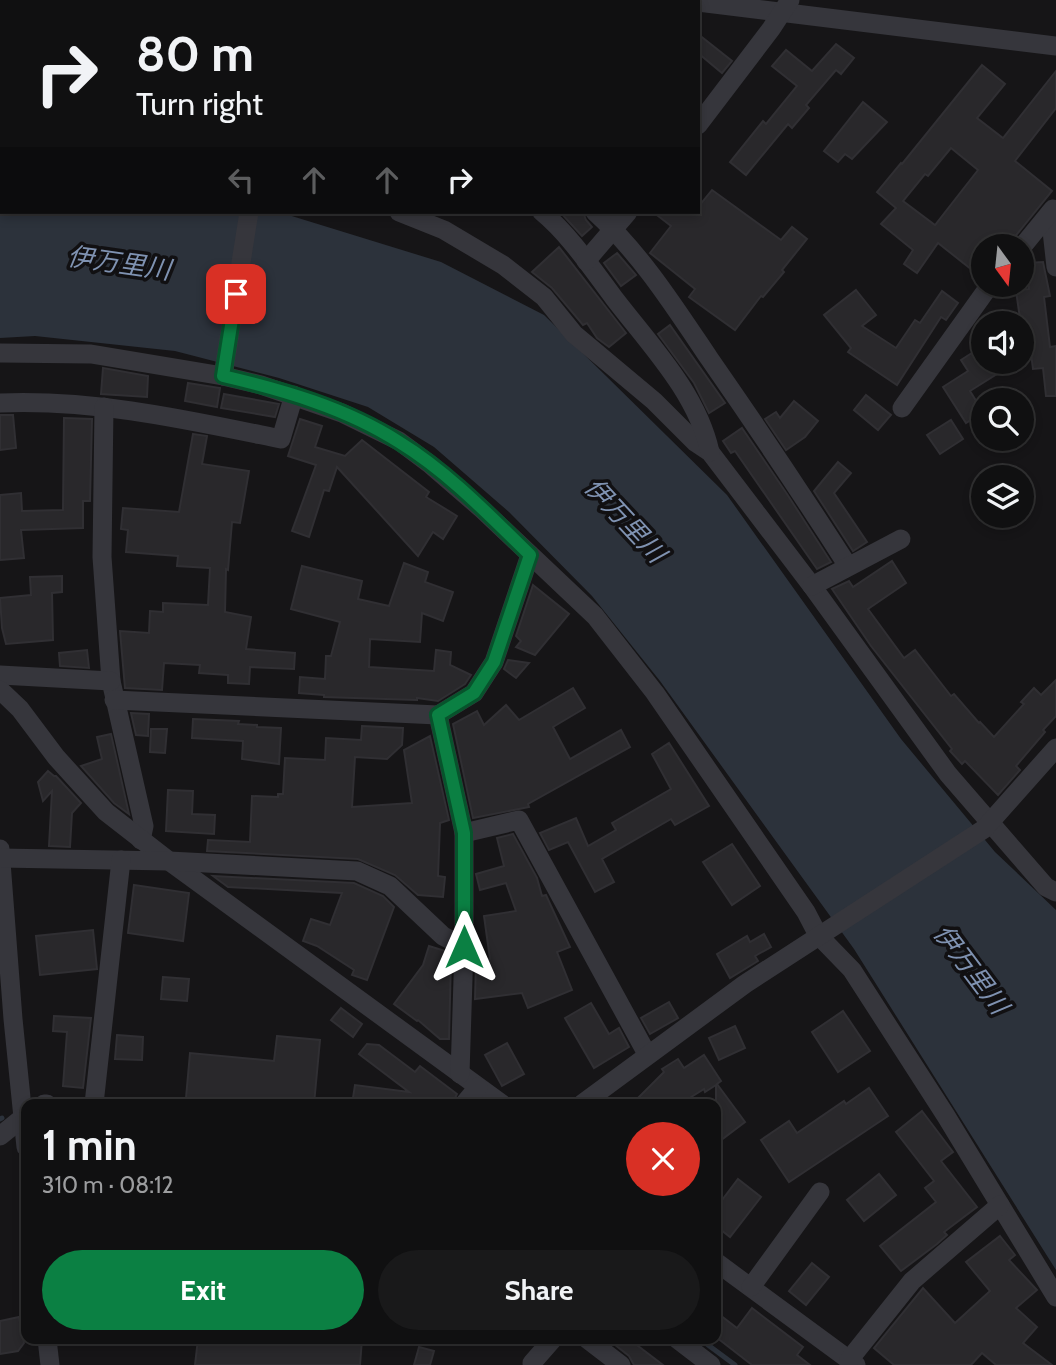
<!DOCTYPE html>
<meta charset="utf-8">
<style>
:root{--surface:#101011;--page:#19191a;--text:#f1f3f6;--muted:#9c9d9f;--line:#303031;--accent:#0b8043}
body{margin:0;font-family:Cabin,"Noto Sans JP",sans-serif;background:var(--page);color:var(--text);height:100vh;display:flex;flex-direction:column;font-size:26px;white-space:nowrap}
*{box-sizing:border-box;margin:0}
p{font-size:23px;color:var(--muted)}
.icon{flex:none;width:38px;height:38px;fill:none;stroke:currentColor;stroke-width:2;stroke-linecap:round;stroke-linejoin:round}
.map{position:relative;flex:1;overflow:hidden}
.drawer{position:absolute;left:21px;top:1099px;width:700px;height:245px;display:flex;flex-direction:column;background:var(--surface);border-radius:14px;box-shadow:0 4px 10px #0003,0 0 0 2px var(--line)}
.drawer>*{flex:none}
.top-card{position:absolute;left:0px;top:0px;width:700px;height:214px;box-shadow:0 4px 10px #0003,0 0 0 2px var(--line);background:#101011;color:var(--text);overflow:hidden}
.needle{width:46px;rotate:165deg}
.controls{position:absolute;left:971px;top:234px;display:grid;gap:14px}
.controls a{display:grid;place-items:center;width:63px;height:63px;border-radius:50%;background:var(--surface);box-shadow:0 4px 10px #0003,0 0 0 2px var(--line);font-size:35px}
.pin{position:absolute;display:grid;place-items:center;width:60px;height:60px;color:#fff;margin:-30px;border-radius:14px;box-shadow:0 4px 10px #0006}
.me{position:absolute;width:77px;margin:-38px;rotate:0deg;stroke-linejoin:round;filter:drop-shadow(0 0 5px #0008)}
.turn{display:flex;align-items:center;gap:24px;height:147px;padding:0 21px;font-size:32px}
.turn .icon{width:91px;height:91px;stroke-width:2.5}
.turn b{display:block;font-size:49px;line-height:60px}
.lanes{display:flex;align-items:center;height:66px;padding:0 21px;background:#0003;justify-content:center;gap:35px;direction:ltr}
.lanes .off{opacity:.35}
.round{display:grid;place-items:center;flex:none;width:74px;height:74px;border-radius:37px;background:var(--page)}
.head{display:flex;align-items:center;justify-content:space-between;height:119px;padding:0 21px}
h1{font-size:42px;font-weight:700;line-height:52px}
.primary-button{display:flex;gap:14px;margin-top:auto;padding:14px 21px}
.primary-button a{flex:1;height:80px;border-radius:42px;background:var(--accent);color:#fff;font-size:28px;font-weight:700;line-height:80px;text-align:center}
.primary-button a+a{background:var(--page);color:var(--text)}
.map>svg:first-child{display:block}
.water{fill:#2c323b}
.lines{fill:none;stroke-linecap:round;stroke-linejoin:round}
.stream{stroke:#2c323b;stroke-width:5}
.building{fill:#29282b;stroke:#302f33;stroke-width:2;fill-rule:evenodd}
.minor{stroke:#36363c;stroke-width:19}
.route-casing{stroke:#07532c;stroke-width:18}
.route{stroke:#0b8043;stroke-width:12}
.labels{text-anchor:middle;stroke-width:7;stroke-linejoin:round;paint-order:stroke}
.water-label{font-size:26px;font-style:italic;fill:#7f92b1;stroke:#111012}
</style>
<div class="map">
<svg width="1056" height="1365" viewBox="0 0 1056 1365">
<rect width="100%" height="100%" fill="#161517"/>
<!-- water -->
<path class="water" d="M0,179l2,33 280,1 159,49 103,53 183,180 174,244 94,113 61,58v360l-202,-321 -194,-268 -68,-85 -83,-84 -75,-65 -66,-40 -89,-29 -104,-27 -140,-15 -35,2z"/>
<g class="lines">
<!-- stream -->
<g class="stream">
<path d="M122,1101l28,3"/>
<path d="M0,1119l2,-1"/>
<path d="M700,1339l35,26"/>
</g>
</g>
<!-- building -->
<g class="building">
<path d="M698,34l34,27 -10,12 -24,-20z"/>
<path d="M836,44l18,14 -13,16 -5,-4 -30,35 3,3 -17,20 -4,-4 -42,51 -16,-13 33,-41 3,3 31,-38 -25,-20 14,-16 26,21z"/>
<path d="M982,65l23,19 -28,34 26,20 53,-67v37l-41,53 37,30 -39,48 -3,8h-26v28l-3,2 -43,-34 -21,30 -13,-9 9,-14 -32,-26 15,-16 -19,-16 24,-29 1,1zM951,148l27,22 -43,55 -32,-24 22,-27 3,2z"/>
<path d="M863,102l24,20 -35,37 -7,-5 -7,8 -14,-11z"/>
<path d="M712,190l69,50 11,-13 15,12 -25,31 2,2 -21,25 -2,-1 -26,34 -46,-33 6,-8 -45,-36 21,-27 -18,-14h45v-5z"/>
<path d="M560,212h23l3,8 6,7 -10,9z"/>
<path d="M559,247l67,86 -17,14 -12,-9 -10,-15 -4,2 -31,-37 -20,-16z"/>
<path d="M617,253l19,22 -15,11 -17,-23z"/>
<path d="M1043,262l7,34 -6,1 6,50 6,-1v50h-10l-3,-28 -10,1 -5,-38 -6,1 -6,-41 13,-2 -2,-26z"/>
<path d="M856,290l20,25 -14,11 34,22 19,-28 5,3 22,-32 16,12 -12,17 -5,-3 -44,68 -49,-33 3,-4 -27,-33z"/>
<path d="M670,325l55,78 -16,10 -15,-30 -36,-49z"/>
<path d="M978,349l6,8v5h32l-46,29 13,21 -17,11 -23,-36 25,-16 -7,-11z"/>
<path d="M103,368l45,8 -1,21 -46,-3z"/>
<path d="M188,383l32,5 -3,19 -32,-6z"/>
<path d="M224,394l55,10 -4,13 -54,-9z"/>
<path d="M866,395l25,20 -13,15 -24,-20z"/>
<path d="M794,401l24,20 -13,16 -19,13 -21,-31 11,-7 4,6z"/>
<path d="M0,415h13l3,33 -16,2z"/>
<path d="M64,418l28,1 -2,82h-7v27l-62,2 3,28 -24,2v-65l21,-2 1,18 41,-1z"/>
<path d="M300,419l22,7 -7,21 30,9 17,-16 67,52 -3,5 31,19 -14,23 -10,-7 -15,24 -81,-89 -8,24 -5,-1 -15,47 -17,-6 24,-66 -28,-9z"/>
<path d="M951,420l12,19 -23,15 -13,-19z"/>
<path d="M742,428l45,66 44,68 -14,7 -82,-118 -4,2 -8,-12z"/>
<path d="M193,434l14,2 -5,28 47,7 -9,52 -8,-1 -4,48 -2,-1 -1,43 26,5 -5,32 49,4 -1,16 -44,-2 -1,17 -21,-1v-8l-29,-2 1,-8 -36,-2 -2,27 -37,-2 -5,-57 29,2 1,-22 13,1v-9l45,2 2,-37 -33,-2 1,-10 -52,-4 2,-22 -7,-1 2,-21 56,4z"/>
<path d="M838,462l13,11 -17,20 33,49 -14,9 -39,-60z"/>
<path d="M892,561l14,22 -38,26 36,49 11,-8 36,46 3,-2 25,29 1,-1 14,15 30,-33 -3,-2 13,-14 7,7 15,-15v36l-13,14 2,2 -29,34 4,4 -22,25 -33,-34 -3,3 -12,-13 2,-2 -81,-103 -39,-57 17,-8 4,6z"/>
<path d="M404,563l24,9 -3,10 28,10 -10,29 -21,-8 -2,29 -50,-3 -1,28 65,4 2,-21 15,2 -1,13 21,10 -6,9 -27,17 -21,-3v2l-93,-3v-2l-25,-2 1,-16 25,2 1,-23h5l9,-34 -49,-13 11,-43 60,15 -4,18 31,7z"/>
<path d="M62,576v16l-10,1 1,47 -47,4 -4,-16 -2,-30 31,-3 -1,-18z"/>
<path d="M533,585l36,29 -34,41 -19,-8 5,-6 -5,-5z"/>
<path d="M87,650l2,18 -29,-2 -1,-13z"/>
<path d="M508,660l21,3 -13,15 -12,-9z"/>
<path d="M573,688l12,20 -32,19 17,32 51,-29 9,17 -102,57 1,3 -56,11 -20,-94 24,-13 7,14 22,-20 13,15z"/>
<path d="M131,713l18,1 -1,22 -12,-1z"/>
<path d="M193,719l46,2 -1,3 19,1v2l24,1 -2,36 -37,-5 1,-18 -51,-3z"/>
<path d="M362,726l41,2 -1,17 -15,14 -32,-2 -3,50 60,-4 -8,-53 26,-14 19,84 -9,3 -2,53 7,1 -2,20 -25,-2 -23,-20 -37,-16 -151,-8 1,-11 42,2 2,-46 26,1v-3h5l2,-36 40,2 1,-22 35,2z"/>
<path d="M151,729h16l-2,24 -15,-1z"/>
<path d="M111,734l18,80 -15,-11 -33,-37 21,-7 -5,-22z"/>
<path d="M669,743l40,63 -34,19 -4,-6 -69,40 12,23 -19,10 -27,-50 -19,8 -9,-17 36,-15 12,28 28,-16 -4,-7 59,-34 -19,-35z"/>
<path d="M48,771l6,5h2l25,27 -9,10 -2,34 -21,-1 3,-55 -9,10 -5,-19z"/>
<path d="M168,790l25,1 -1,23 23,1 -1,19 -48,-3z"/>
<path d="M513,834l24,44 5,18 4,-1 24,52 -13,5 15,38 -44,18 -6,-15 -47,6 1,-37 14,-3 -6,-43 32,-5 -10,-28 -26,7 -4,-16 28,-8 -7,-28z"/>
<path d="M732,844l28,42 -28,19 -29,-43z"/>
<path d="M213,876l141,7 29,13 11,11 -27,73 -15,-5 2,-5 -37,-24 -14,-5 8,-22 19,6 12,-32 -114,-6z"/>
<path d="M134,885l55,8 -6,48 -55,-8z"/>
<path d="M93,930l4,39 -57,6 -4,-39z"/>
<path d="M764,934l7,13 -16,9 3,5 -28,17 -13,-24 30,-18 3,6z"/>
<path d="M429,946l19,6 -2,5 5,2 -2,80h-9l-22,-19 -1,1 -23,-17 29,-39z"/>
<path d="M163,977l26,2 -2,22 -26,-2z"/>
<path d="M669,1002l9,16 -28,16 -9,-16z"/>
<path d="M591,1003l18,31 10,-6 10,19 -35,21 -29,-50z"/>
<path d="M341,1008l21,16 -9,13 -22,-17z"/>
<path d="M843,1011l27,40 -32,21 -26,-40z"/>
<path d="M54,1016l37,2 -8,70 -20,-2 4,-54 -14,-1z"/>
<path d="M735,1026l10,22 -26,12 -10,-22z"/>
<path d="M117,1035l26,2 -1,23 -27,-1z"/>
<path d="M277,1036l43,4 -6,64h-62l-66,-6 4,-45 84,8z"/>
<path d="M507,1043l17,31 -22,12 -17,-31z"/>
<path d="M367,1044l12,1 36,27 5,-6 37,28 -5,10h-100l3,-19 54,7 -50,-38z"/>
<path d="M704,1055l17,26 -4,3 28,38 -29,22v-59l-11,7 -1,-3 -24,15h-48l32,-32 -2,-3 16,-10 6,9z"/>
<path d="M869,1088l19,28 -99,66 -28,-42 28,-19 8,12 47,-32 2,3z"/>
<path d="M922,1111l31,41 -12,9 36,46 -33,25 3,3 -10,9 -36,27 -21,-25 56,-44 -11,-14 9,-7 -38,-49z"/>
<path d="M879,1174l17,21 -32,26 -17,-21z"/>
<path d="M738,1179l23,18 -31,40 -14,-11v-18z"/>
<path d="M1000,1236l15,19 -6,5 28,30 -21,18 21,19 -14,16 29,22h-56l-14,-12 -11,12h-77l-20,-17 49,-60 32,35 35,-32 -24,-29z"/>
<path d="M812,1263l17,14 -23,28 -17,-14z"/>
<path d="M752,1308l51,39 -6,8 13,10h-58l-36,-28v-25l21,16z"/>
<path d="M19,1317l5,26 -6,8 -18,3v-33z"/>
<path d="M198,1339h164l-2,26h-165z"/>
<path d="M618,1339h11l34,26h-29l-5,-9 -15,-12z"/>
<path d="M419,1347l15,4 -4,14h-16z"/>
</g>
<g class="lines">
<!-- minor -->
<g class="minor">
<path d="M142,0v2"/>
<path d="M346,0l1,2"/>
<path d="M293,2l3,-2"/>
<path d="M515,2l2,-2"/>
<path d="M698,2l358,44"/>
<path d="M0,44l2,-1"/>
<path d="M698,125l73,-96 19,-29"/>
<path d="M0,161h2"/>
<path d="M399,212l45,18 59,35 41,32 30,37 80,67 41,41 15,10 102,134 136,188 98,113 10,5"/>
<path d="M542,212c27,22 51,58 72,86 36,47 83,95 96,154"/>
<path d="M595,212c46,42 79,94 114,146 48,69 94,138 139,208"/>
<path d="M1050,213l6,54"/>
<path d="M1022,247l31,-38"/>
<path d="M586,261l42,-49"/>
<path d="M0,353l91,1 132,22 38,9 81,28 57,28 32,24 52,45 112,106 60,77 151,219 12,23 34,35 94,146 110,181"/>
<path d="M223,376l26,-164"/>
<path d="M0,403c95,-4 188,17 281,36l13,-44"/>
<path d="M104,407l-2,150 9,124 33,145 -3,14"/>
<path d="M902,408l88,-123"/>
<path d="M812,586l89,-47"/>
<path d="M0,675l111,6"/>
<path d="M0,690l20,19 36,48 50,55 63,49 333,243"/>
<path d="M114,700l324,15 26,118v114l-4,127"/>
<path d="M438,715l36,-22 20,-31 36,-107"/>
<path d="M464,833l55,-13 128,234"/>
<path d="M0,849l13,170 13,128"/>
<path d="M0,858l169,3 188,10 33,15 53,50 21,11"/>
<path d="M44,1104h3"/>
<path d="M94,1104l27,-244"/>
<path d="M464,1104l14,-17"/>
<path d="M582,1104l163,-120 239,-155 72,-81"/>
<path d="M0,1136l26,-21"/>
<path d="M716,1262l140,103"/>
<path d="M751,1287l69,-95"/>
<path d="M47,1339l3,26"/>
<path d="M587,1339l34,26"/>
<path d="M677,1339l34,26"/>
<path d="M849,1360l63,-79 88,-76"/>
<path d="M532,1363l21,-24"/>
</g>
</g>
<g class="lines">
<defs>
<path id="route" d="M236,294l-13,82c60,14 123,32 176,66 49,30 90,73 131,113l-36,107 -20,31 -36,22 26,118v114"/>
</defs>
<!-- route casing -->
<use href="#route" class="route-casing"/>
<!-- route -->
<use href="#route" class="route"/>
</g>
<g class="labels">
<!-- water labels -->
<g class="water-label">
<text transform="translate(119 263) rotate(8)" y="9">伊万里川</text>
<text transform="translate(625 520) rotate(47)" y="9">伊万里川</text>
<text transform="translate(971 969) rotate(53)" y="9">伊万里川</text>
</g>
</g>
</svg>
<div class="controls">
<a><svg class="needle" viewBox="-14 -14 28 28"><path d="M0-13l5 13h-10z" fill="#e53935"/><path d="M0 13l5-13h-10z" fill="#9c9d9f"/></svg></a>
<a><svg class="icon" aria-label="sound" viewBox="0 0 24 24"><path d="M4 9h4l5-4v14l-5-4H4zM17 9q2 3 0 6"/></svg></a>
<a><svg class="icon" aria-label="search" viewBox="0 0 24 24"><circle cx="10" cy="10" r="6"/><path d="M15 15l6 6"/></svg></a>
<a><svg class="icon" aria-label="layers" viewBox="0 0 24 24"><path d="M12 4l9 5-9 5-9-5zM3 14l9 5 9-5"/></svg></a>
</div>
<div class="pin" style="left:236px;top:294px;background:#d93025"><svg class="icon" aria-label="arrive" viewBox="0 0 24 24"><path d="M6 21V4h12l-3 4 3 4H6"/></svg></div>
<svg class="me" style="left:464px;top:947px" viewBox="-20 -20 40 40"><path d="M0-17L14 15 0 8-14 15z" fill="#0b8043" stroke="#fff" stroke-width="4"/></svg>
<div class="top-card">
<div class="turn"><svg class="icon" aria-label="right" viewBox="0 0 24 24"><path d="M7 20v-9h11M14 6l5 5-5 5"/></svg><div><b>80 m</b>Turn right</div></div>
<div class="lanes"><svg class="icon off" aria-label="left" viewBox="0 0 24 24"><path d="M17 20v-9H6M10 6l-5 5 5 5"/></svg><svg class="icon off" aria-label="ahead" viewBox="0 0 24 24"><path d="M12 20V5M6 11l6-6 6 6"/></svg><svg class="icon off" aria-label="ahead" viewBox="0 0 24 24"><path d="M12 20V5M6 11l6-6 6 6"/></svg><svg class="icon" aria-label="right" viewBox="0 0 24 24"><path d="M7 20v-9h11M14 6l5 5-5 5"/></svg></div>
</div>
<section class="drawer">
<div class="head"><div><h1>1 min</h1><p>310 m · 08:12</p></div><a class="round" style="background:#d93025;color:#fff"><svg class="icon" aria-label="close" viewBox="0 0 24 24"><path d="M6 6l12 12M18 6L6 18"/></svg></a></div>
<div class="primary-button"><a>Exit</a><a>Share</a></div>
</section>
</div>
